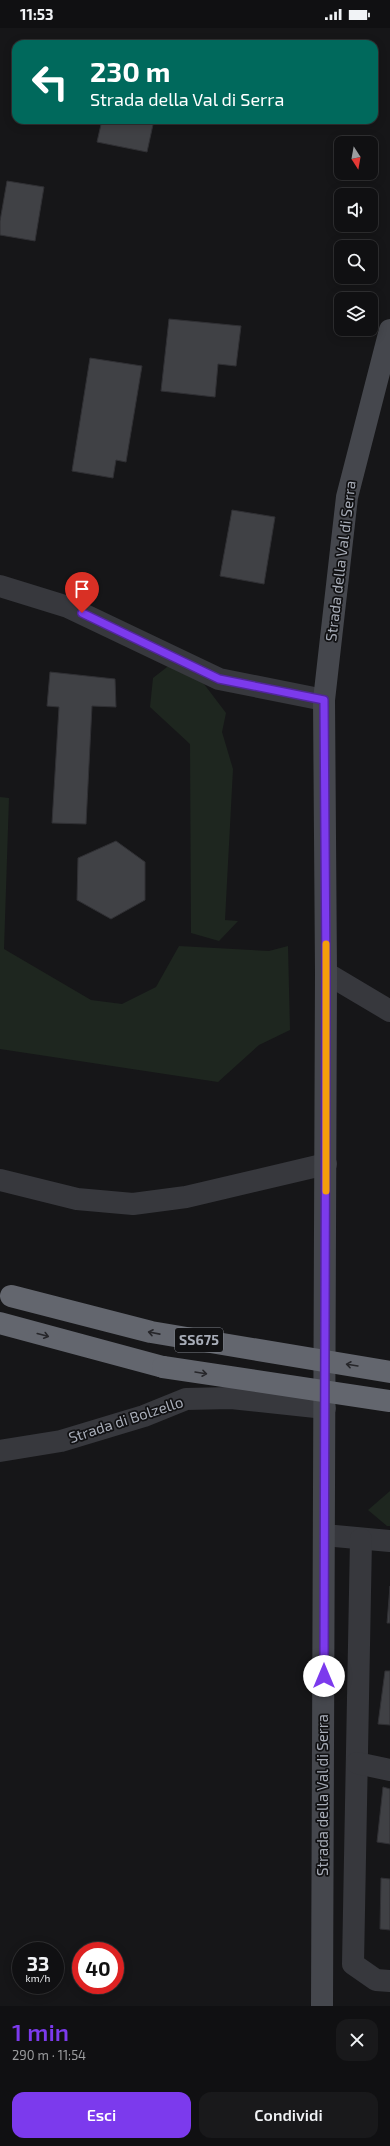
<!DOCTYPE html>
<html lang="it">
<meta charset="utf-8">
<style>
:root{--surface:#101012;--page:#19191b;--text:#f1f3f6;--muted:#9c9d9f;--line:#303032;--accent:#7c3aed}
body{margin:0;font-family:"Exo 2",sans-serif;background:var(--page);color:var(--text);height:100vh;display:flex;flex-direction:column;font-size:15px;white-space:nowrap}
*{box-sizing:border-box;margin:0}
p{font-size:13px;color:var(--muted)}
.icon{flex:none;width:22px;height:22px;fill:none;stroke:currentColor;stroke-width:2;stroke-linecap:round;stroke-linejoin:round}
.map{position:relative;height:1978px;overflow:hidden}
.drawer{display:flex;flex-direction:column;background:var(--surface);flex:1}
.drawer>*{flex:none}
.top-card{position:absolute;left:12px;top:12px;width:366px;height:84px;border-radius:12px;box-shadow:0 2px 10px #0003,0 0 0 1px var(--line);background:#00695c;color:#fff;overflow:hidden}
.needle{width:26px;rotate:169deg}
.tools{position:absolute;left:334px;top:108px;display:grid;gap:8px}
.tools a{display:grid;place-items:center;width:44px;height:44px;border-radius:8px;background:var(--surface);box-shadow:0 2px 10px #0003,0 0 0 1px var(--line);font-size:20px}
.speed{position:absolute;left:12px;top:1914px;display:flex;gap:8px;font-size:20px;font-weight:700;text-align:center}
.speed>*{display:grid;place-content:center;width:52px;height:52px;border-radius:50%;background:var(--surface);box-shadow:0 2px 10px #0003,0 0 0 1px var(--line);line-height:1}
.speed small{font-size:10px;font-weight:400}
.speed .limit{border:6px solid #d22;background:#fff;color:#111}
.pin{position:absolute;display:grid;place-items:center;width:34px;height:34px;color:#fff;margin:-41px -17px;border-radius:50% 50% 50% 0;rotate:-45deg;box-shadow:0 0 4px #0007}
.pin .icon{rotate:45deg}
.me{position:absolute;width:44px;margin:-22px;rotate:0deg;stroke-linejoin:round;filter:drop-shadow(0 0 3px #0008)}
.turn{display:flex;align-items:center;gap:14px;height:84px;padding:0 12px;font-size:18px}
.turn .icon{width:52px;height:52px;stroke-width:2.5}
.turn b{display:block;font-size:28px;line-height:34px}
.round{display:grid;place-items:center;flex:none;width:42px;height:42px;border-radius:12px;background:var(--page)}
.summary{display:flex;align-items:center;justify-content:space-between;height:68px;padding:0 12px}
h1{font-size:24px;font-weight:600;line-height:30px;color:var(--accent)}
.cta{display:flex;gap:8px;margin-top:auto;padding:8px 12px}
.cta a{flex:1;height:46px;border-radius:12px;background:var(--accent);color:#fff;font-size:16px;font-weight:600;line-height:46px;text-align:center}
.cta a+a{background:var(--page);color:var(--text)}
.status{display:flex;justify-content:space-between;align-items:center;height:28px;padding:0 20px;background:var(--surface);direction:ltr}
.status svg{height:11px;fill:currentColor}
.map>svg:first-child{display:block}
.green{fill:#1e261f}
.building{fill:#404145;stroke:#303034}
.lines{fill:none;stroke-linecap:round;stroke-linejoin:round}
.street{stroke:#37383d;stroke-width:22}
.secondary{stroke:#45474d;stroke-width:22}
.highway{stroke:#63666e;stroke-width:22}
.highway-bridge{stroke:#63666e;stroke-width:22}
.oneway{stroke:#26262a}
.route-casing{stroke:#51269a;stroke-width:10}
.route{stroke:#7c3aed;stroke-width:7}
.slow{stroke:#f59e0b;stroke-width:7}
.labels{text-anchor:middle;stroke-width:3.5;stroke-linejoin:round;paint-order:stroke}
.shield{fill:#111113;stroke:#7b7e86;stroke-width:1}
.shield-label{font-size:14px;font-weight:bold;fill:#a8adb8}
.street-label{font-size:15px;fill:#a8adb8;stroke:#111113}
</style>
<div class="status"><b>11:53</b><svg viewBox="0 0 49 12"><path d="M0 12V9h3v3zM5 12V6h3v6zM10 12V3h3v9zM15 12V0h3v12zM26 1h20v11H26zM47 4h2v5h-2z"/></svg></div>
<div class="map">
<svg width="390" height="1978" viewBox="0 0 390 1978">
<rect width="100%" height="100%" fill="#161618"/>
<!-- green -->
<g class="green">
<path d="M171,636l33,20 22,29 -4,19 11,37 -8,151 13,1 -19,20 -28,-8 -1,-189 -40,-37 3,-29z"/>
<path d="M0,769l9,1 -5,151 87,51 31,4 34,-17 23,-41 90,5 19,-5 2,84 -31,15 -41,37 -218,-33z"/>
<path d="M390,1463v35h-3l-19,-16z"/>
</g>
<!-- building -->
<g class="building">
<path d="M102,92h52l-7,32 -50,-10z"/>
<path d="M7,153l37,6 -9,54 -35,-6v-14z"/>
<path d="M169,291l72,7 -5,40 -18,-2 -3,33 -54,-6z"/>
<path d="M90,330l52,8 -16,96 -10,-2 -3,18 -41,-7z"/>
<path d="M232,482l43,7 -11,67 -44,-8z"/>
<path d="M50,644l65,7 1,28 -24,-1 -6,118 -34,-1 7,-116 -12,-1z"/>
<path d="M116,813l29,21v38l-34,19 -34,-19 1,-42z"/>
<path d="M390,1558v37h-3z"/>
<path d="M385,1643h5v54l-12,-1z"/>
<path d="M383,1759l7,2v55l-13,-2z"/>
<path d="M381,1850l9,1v51l-10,-1z"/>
</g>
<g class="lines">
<!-- street -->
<g class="street">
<path d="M0,558l68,21 151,72 105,21"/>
<path d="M326,945l64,38"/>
<path d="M0,1152l77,19 56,5 53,-7 140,-33"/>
<path d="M0,1423l61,-10 83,-25 42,-17 45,-1 94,10"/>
<path d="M324,1507l66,6"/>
<path d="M361,1511l-8,425 23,16 14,1"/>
<path d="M357,1735l33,7"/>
</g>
<!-- secondary -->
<path class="secondary" d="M322,1978l4,-1033 -2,-273 23,-203 43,-167"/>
<!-- highway -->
<path class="highway" d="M0,1295l163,44"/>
<!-- highway-bridge -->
<g class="highway-bridge">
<path d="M11,1268l140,36 239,40"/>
<path d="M163,1339l227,34"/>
</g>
</g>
<!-- one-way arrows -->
<defs><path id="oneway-shaft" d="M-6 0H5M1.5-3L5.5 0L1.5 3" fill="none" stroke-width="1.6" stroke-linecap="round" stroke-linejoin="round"/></defs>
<g class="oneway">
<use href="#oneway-shaft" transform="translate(154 1305) rotate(-169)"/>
<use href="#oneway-shaft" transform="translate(43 1307) rotate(15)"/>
<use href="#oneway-shaft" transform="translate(352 1337) rotate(-171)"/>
<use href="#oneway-shaft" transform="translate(201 1345) rotate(9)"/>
</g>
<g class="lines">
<defs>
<path id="route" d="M82,585l137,66 105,21 2,273 -2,703"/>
</defs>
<!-- route casing -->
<use href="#route" class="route-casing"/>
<!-- route -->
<use href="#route" class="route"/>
<!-- slow -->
<path class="slow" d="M326,1163v-247"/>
</g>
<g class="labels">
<!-- shield labels -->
<rect class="shield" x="175" y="1300" width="48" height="24" rx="3"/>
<g class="shield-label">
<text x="199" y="1317">SS675</text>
</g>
<!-- street labels -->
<g class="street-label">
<text transform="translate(341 533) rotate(-83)" y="5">Strada della Val di Serra</text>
<text transform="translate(126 1392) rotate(-18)" y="5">Strada di Bolzello</text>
<text transform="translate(323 1767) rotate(-90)" y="5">Strada della Val di Serra</text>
</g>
</g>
</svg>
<div class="tools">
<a><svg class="needle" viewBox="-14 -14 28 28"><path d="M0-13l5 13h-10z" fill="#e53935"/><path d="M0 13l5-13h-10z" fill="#9c9d9f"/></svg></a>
<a><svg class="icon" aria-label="sound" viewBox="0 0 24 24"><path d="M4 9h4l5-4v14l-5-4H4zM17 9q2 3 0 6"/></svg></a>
<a><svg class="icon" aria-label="search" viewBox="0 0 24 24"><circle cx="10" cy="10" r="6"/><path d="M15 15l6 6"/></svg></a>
<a><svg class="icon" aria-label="layers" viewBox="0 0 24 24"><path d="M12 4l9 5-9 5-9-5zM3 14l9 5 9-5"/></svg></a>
</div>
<div class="speed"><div>33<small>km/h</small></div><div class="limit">40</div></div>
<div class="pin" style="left:82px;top:585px;background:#d93025"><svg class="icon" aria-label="arrive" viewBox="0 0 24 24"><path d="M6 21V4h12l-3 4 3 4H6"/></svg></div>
<svg class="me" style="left:324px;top:1648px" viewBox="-20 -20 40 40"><circle r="19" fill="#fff"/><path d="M0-13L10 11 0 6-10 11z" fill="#7c3aed"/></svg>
<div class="top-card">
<div class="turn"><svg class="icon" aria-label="left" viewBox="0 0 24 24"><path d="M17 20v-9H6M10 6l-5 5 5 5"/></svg><div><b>230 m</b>Strada della Val di Serra</div></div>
</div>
</div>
<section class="drawer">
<div class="summary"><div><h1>1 min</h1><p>290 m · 11:54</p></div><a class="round"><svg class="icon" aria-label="close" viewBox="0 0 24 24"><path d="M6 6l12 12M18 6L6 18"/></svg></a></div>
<div class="cta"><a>Esci</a><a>Condividi</a></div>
</section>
